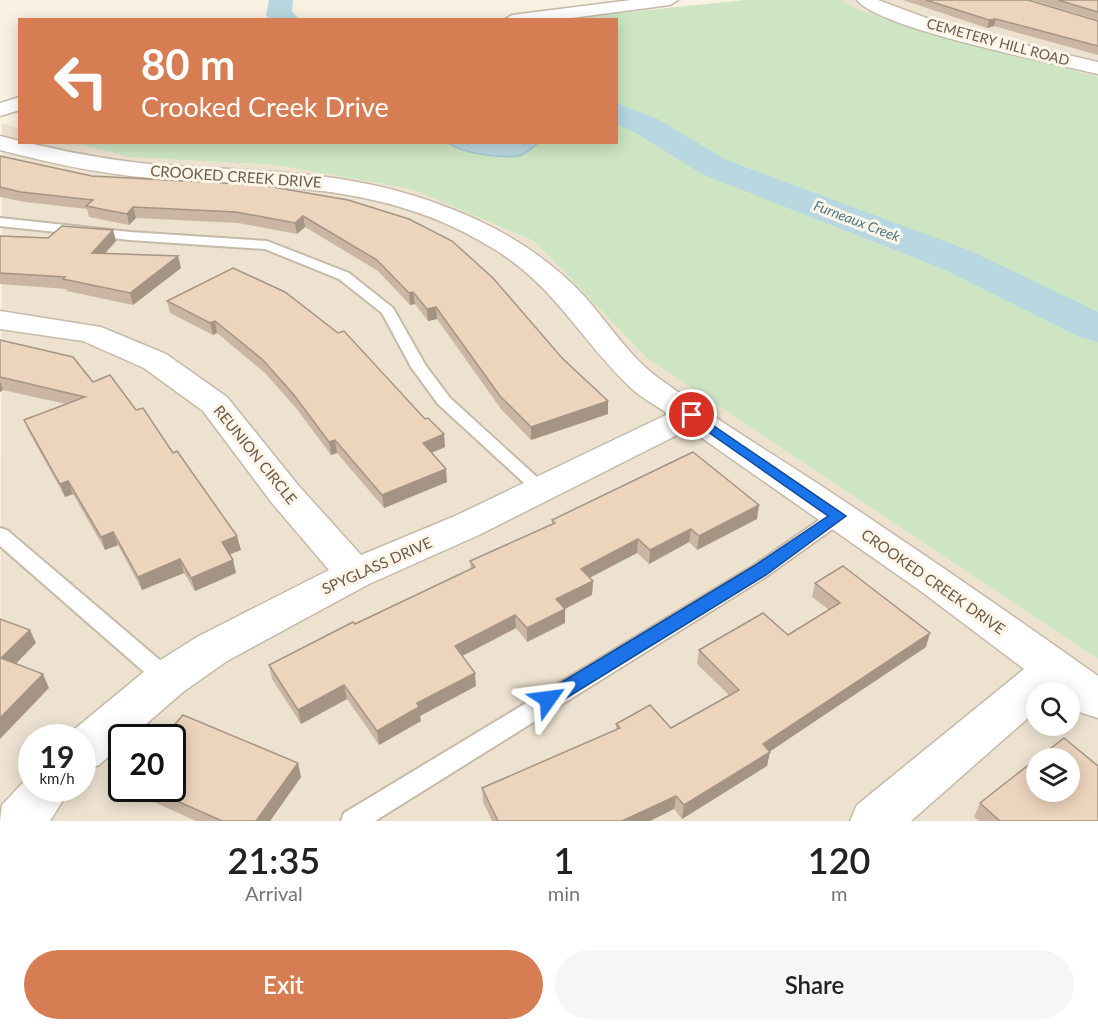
<!DOCTYPE html>
<style>
:root{--surface:#fff;--page:#f6f6f6;--text:#222;--muted:#767676;--accent:#d77d53}
body{margin:0;font-family:Lato,sans-serif;background:var(--page);color:var(--text);height:100vh;display:flex;flex-direction:column;font-size:22px;white-space:nowrap}
*{box-sizing:border-box;margin:0}
p{font-size:20px;color:var(--muted)}
.icon{flex:none;width:33px;height:33px;fill:none;stroke:currentColor;stroke-width:2;stroke-linecap:round;stroke-linejoin:round}
.map{position:relative;height:821px;overflow:hidden}
.drawer{display:flex;flex-direction:column;background:var(--surface);flex:1}
.drawer>*{flex:none}
.guide{position:absolute;left:18px;top:18px;width:600px;height:126px;border-radius:0px;box-shadow:0 3px 15px #0003;background:#d77d53;color:#fff;overflow:hidden}
.fabs{position:absolute;left:1026px;top:682px;display:grid;gap:12px}
.fabs a{display:grid;place-items:center;width:54px;height:54px;border-radius:50%;background:var(--surface);box-shadow:0 3px 15px #0003;font-size:30px}
.speed{position:absolute;left:18px;top:724px;display:flex;gap:12px;font-size:30px;font-weight:700;text-align:center}
.speed>*{display:grid;place-content:center;width:78px;height:78px;border-radius:50%;background:var(--surface);box-shadow:0 3px 15px #0003;line-height:1}
.speed small{font-size:15px;font-weight:400}
.speed .limit{border:3px solid #111;border-radius:9px;background:#fff;color:#111}
.pin{position:absolute;display:grid;place-items:center;width:51px;height:51px;color:#fff;margin:-26px;border:3px solid #fff;border-radius:50%;box-shadow:0 2px 6px #0007}
.me{position:absolute;width:66px;margin:-33px;rotate:59deg;stroke-linejoin:round;filter:drop-shadow(0 0 4px #0008)}
.turn{display:flex;align-items:center;gap:21px;height:126px;padding:0 24px;font-size:27px}
.turn .icon{width:78px;height:78px;stroke-width:2.5}
.turn b{display:block;font-size:42px;line-height:51px}
.eta{display:flex;justify-content:space-evenly;align-items:center;height:102px;text-align:center}
.eta b{font-size:36px;font-weight:600;line-height:42px}
.cta{display:flex;gap:12px;margin-top:auto;padding:12px 24px}
.cta a{flex:1;height:69px;border-radius:36px;background:var(--accent);color:#fff;font-size:24px;font-weight:600;line-height:69px;text-align:center}
.cta a+a{background:var(--page);color:var(--text)}
.map>svg:first-child{display:block}
.residential{fill:#ede2d0;fill-rule:evenodd}
.green{fill:#cde5c3}
.water{fill:#b9d7e0;stroke:#a1c5d1;stroke-width:1.5}
.lines{fill:none;stroke-linecap:round;stroke-linejoin:round}
.river{fill:#b9d7e0;fill-rule:evenodd}
.service-casing{stroke:#c6b9a8;stroke-width:4}
.minor-casing{stroke:#c6b9a8;stroke-width:3}
.tertiary-casing{stroke:#c6b9a8;stroke-width:3}
.service{fill:#fff;fill-rule:evenodd}
.minor{fill:#fff;fill-rule:evenodd}
.tertiary{fill:#fff;fill-rule:evenodd}
.wall{fill:#cbb6a3}
.shaded-wall{fill:#a59484}
.building{fill:#ecd4bd;stroke:#a59484;stroke-width:1.5}
.route{fill:#1a73e8;stroke:#114b97;stroke-width:1.5}
.labels{text-anchor:middle;stroke-width:6;stroke-linejoin:round;paint-order:stroke}
.far-street-label{font-size:14px;fill:#6e5b4b;stroke:#fdf6e8}
.far-water-label{font-size:14px;font-style:italic;fill:#4c7786;stroke:#fdf6e8}
.street-label{font-size:15px;fill:#6e5b4b;stroke:#fdf6e8}
</style>
<div class="map">
<svg width="1098" height="821" viewBox="0 0 1098 821">
<rect width="100%" height="100%" fill="#f9f2e2"/>
<!-- residential -->
<g class="residential">
<path d="M843,0h255v77l-190,-51 -54,-18z"/>
<path d="M2,123l17,5 1,14 55,1 54,14 146,8 137,24 122,52 113,117 451,301v162h-1098zM1036,693h34v33h-34zM32,738h50v51h-50zM122,738h50v51h-50zM1036,759h34v33h-34z"/>
</g>
<!-- green -->
<path class="green" d="M744,0h99l11,8 54,18 190,51v582l-451,-301 -113,-117 -122,-52 -137,-24 -146,-8 -54,-14 541,-1v-122l-52,-1z"/>
<!-- water -->
<path class="water" d="M448,143l90,-1v1c-5,4 -13,12 -20,13 -19,2 -54,-2 -70,-13z"/>
<g class="lines">
<!-- river -->
<g class="river">
<path d="M269,0h24l-1,12 9,8h-31l-4,-5z"/>
<path d="M616,103l42,16 68,41 245,91 127,61v30l-16,-4 -139,-69 -241,-95 -66,-41 -20,-9z"/>
</g>
<defs>
<g id="service">
<path d="M0,218l130,14 137,9 82,32 44,35 33,58 24,32 100,91 -3,4h-12l-97,-89 -27,-37 -29,-54 -43,-34 -74,-30 -135,-9 -130,-14z"/>
<path d="M838,510l7,2 2,4 -2,4 -78,56 -392,245h-34l3,-8 409,-247 78,-54z"/>
<path d="M0,528l7,2 168,143 3,6 -3,6 -8,3 -8,-3 -159,-139z"/>
</g>
<g id="minor">
<path d="M0,136c48,12 98,23 149,28 108,9 200,3 305,46 50,20 94,47 131,87 23,26 44,59 72,80 54,40 113,75 169,112 92,61 182,123 272,187v42l-16,-5 -12,-9v-11h-34v18l-125,110h-61l7,-16 167,-136 -102,-77 -233,-163 -208,105 -112,50 -142,77 -44,31 -53,46h-8v7l-23,20 -17,6v-33l-17,-1 86,-71 46,-29 132,-67 -57,-67 -69,-92 -59,-43 -61,-27 -83,-12v-18l101,16 65,27 61,43 71,88 63,70 94,-39 213,-102c-12,-9 -27,-16 -37,-26 -50,-47 -75,-101 -137,-139 -111,-69 -219,-60 -342,-71 -52,-4 -102,-15 -152,-28z"/>
<path d="M32,773v16h38l-20,32h-50l2,-16z"/>
</g>
<g id="tertiary">
<path d="M631,0h47l-8,5 -114,15h-52l8,-5z"/>
<path d="M857,0h21l78,29 142,33v12c-43,-11 -219,-45 -241,-74z"/>
<path d="M20,97v13l-20,6v-13z"/>
</g>
</defs>
<!-- service casing -->
<use href="#service" class="service-casing"/>
<!-- minor casing -->
<use href="#minor" class="minor-casing"/>
<!-- tertiary casing -->
<use href="#tertiary" class="tertiary-casing"/>
<!-- service -->
<use href="#service" class="service"/>
<!-- minor -->
<use href="#minor" class="minor"/>
<!-- tertiary -->
<use href="#tertiary" class="tertiary"/>
</g>
<!-- wall -->
<g class="wall">
<path d="M903,0h125l70,21v34l-104,-29 -7,2z"/>
<path d="M1032,0h66v20z"/>
<path d="M0,156l92,20 256,24 260,214 -77,26 -30,-31 -64,-90 -9,2 -13,-17 -5,1 -32,-34 -73,-44 -8,7 -59,-11 -102,-5 -7,7 -40,-8 -2,-8 -62,-7 -25,-5z"/>
<path d="M113,230l3,11 -11,13 73,2 3,12 -48,37 -66,-14 -1,-2 -66,-5v-48l48,2z"/>
<path d="M233,268l211,166 1,13 -13,6 15,29 -63,26 -47,-55 -6,2 -35,-47 -31,-35 -48,-40 -4,2 -43,-22 -3,-12z"/>
<path d="M0,340l93,42 43,28 37,43 68,97 -12,4 4,6 3,13 -41,18 -11,-18 -42,17 -24,-45 -13,5 -32,-56 -8,3 -36,-65 -5,-12 42,-16 -63,-14 -3,2z"/>
<path d="M757,519l-60,31 -8,-8 -40,22 -12,-11 -47,25 3,3 -1,14 -27,14v14l-38,19 -11,-14 -53,28 13,30 -56,30 1,5 -42,24 -32,-46 -46,25 -29,-45 -3,-14 202,-96 -1,-8 82,-37v-4z"/>
<path d="M815,583l111,64 -156,104 -3,15 -85,53 -8,-10 -24,12h-158l-9,-19 -1,-14 134,-58v-6l55,4 58,-33 -32,-31 2,-14 89,-15 41,-25 -17,-13z"/>
<path d="M301,777l-31,44h-74l-62,-28 -2,-4h40z"/>
<path d="M980,803l118,18h-119l-5,-4z"/>
</g>
<!-- shaded-wall -->
<g class="shaded-wall">
<path d="M996,19l-2,7 -7,2 2,-8z"/>
<path d="M133,207l3,11 -7,7 -2,-11z"/>
<path d="M303,216l2,11 -8,7 -2,-11z"/>
<path d="M113,230l3,11 -21,23 -3,-11z"/>
<path d="M178,256l3,12 -48,37 -3,-12z"/>
<path d="M413,292l2,12 -5,1 -1,-12z"/>
<path d="M436,307l1,12 -9,2 -1,-12z"/>
<path d="M215,321l2,12 -4,2 -3,-12z"/>
<path d="M0,381l3,9 -3,2z"/>
<path d="M608,401v13l-77,26v-13z"/>
<path d="M444,434l1,13 -21,9 -1,-13z"/>
<path d="M335,440l2,13 -6,2 -2,-13z"/>
<path d="M446,469l1,13 -63,26 -2,-13z"/>
<path d="M68,481l5,13 -8,3 -5,-13z"/>
<path d="M759,505l-2,14 -60,31 2,-14z"/>
<path d="M691,529l-2,13 -40,22 1,-14z"/>
<path d="M113,532l5,13 -13,5 -4,-13z"/>
<path d="M237,536l4,14 -15,6 -4,-14z"/>
<path d="M638,539l-1,14 -56,29v-13z"/>
<path d="M180,559l4,14 -42,17 -4,-13z"/>
<path d="M233,560l3,13 -41,18 -4,-13z"/>
<path d="M593,581l-1,14 -36,18v-14z"/>
<path d="M565,609v14l-38,19v-14z"/>
<path d="M515,615l1,13 -60,31 -1,-13z"/>
<path d="M30,630l6,13 -28,29 -7,-14z"/>
<path d="M930,633l-4,14 -166,111 3,-14z"/>
<path d="M475,673l1,13 -56,30 1,5 -42,24 -2,-14 40,-28z"/>
<path d="M43,674l6,14 -49,51v-21z"/>
<path d="M344,685l3,14 -46,25 -3,-14z"/>
<path d="M770,752l-3,14 -85,53 2,-14z"/>
<path d="M298,763l3,14 -31,44h-14z"/>
<path d="M676,796l-2,13 -24,12h-28z"/>
</g>
<!-- building -->
<g class="building">
<path d="M926,0h102l70,21v25l-102,-27 -7,1z"/>
<path d="M1058,0h40v12z"/>
<path d="M0,156l92,20 169,9 87,15 61,19 43,22 41,37 69,80 46,43 -77,26 -31,-31 -64,-89 -9,2 -14,-17 -4,1 -32,-33 -74,-44 -8,7 -59,-11 -103,-5 -6,7 -41,-8 7,-6 -72,-8 -21,-5z"/>
<path d="M62,226l51,4 -21,23 86,3 -48,37 -67,-14 2,-2 -65,-4v-37l48,2z"/>
<path d="M233,268l52,24 53,41 6,-2 81,88 3,-1 16,16 -21,9 23,26 -64,26 -47,-55 -6,2 -35,-47 -31,-35 -48,-39 -5,2 -43,-22z"/>
<path d="M0,340l73,17 20,25 17,-7 26,35 7,-2 30,45 4,-2 60,85 -15,6 11,18 -42,18 -11,-19 -42,18 -25,-45 -12,5 -33,-56 -8,3 -36,-64 61,-23 -85,-20z"/>
<path d="M693,452l66,53 -60,31 -8,-7 -41,21 -12,-11 -57,30 12,12 -37,18 9,10 -38,19 -12,-13 -60,31 20,27 -58,30 2,4 -42,24 -33,-46 -46,25 -29,-45 84,-43 2,2 120,-57 -5,-6 85,-38 -3,-3z"/>
<path d="M843,566l87,67 -167,111 7,8 -86,53 -8,-9 -54,25h-124l-16,-33 138,-60 -4,-4 34,-19 21,23 68,-38 -40,-40 64,-37 25,22 52,-32 -25,-20z"/>
<path d="M0,619l30,11 -29,28 42,16 -43,44z"/>
<path d="M183,715l115,48 -42,58h-34l-72,-32h22v-51h-9z"/>
<path d="M1064,738l34,28v55h-98l-20,-18 56,-44v33h34v-33h-33z"/>
</g>
<!-- route -->
<path class="route" d="M692,411l154,105 -80,59 -211,130 -7,2 -6,-2 -3,-6 3,-5 212,-128 74,-50 -140,-98 -2,-3z"/>
<g class="labels">
<!-- far-street labels -->
<g class="far-street-label">
<text transform="translate(998 42) rotate(15)" y="5">CEMETERY HILL ROAD</text>
</g>
<!-- far-water labels -->
<g class="far-water-label">
<text transform="translate(857 221) rotate(21)" y="5">Furneaux Creek</text>
</g>
<!-- street labels -->
<g class="street-label">
<text transform="translate(236 177) rotate(4)" y="5">CROOKED CREEK DRIVE</text>
<text transform="translate(255 455) rotate(51)" y="5">REUNION CIRCLE</text>
<text transform="translate(377 566) rotate(-24)" y="5">SPYGLASS DRIVE</text>
<text transform="translate(933 582) rotate(35)" y="5">CROOKED CREEK DRIVE</text>
</g>
</g>
</svg>
<div class="fabs">
<a><svg class="icon" aria-label="search" viewBox="0 0 24 24"><circle cx="10" cy="10" r="6"/><path d="M15 15l6 6"/></svg></a>
<a><svg class="icon" aria-label="layers" viewBox="0 0 24 24"><path d="M12 4l9 5-9 5-9-5zM3 14l9 5 9-5"/></svg></a>
</div>
<div class="speed"><div>19<small>km/h</small></div><div class="limit">20</div></div>
<div class="pin" style="left:692px;top:415px;background:#d93025"><svg class="icon" aria-label="arrive" viewBox="0 0 24 24"><path d="M6 21V4h12l-3 4 3 4H6"/></svg></div>
<svg class="me" style="left:548px;top:699px" viewBox="-20 -20 40 40"><path d="M0-17L14 15 0 8-14 15z" fill="#1a73e8" stroke="#fff" stroke-width="4"/></svg>
<div class="guide">
<div class="turn"><svg class="icon" aria-label="left" viewBox="0 0 24 24"><path d="M17 20v-9H6M10 6l-5 5 5 5"/></svg><div><b>80 m</b>Crooked Creek Drive</div></div>
</div>
</div>
<section class="drawer">
<div class="eta">
<div><b>21:35</b><p>Arrival</p></div>
<div><b>1</b><p>min</p></div>
<div><b>120</b><p>m</p></div>
</div>
<div class="cta"><a>Exit</a><a>Share</a></div>
</section>
